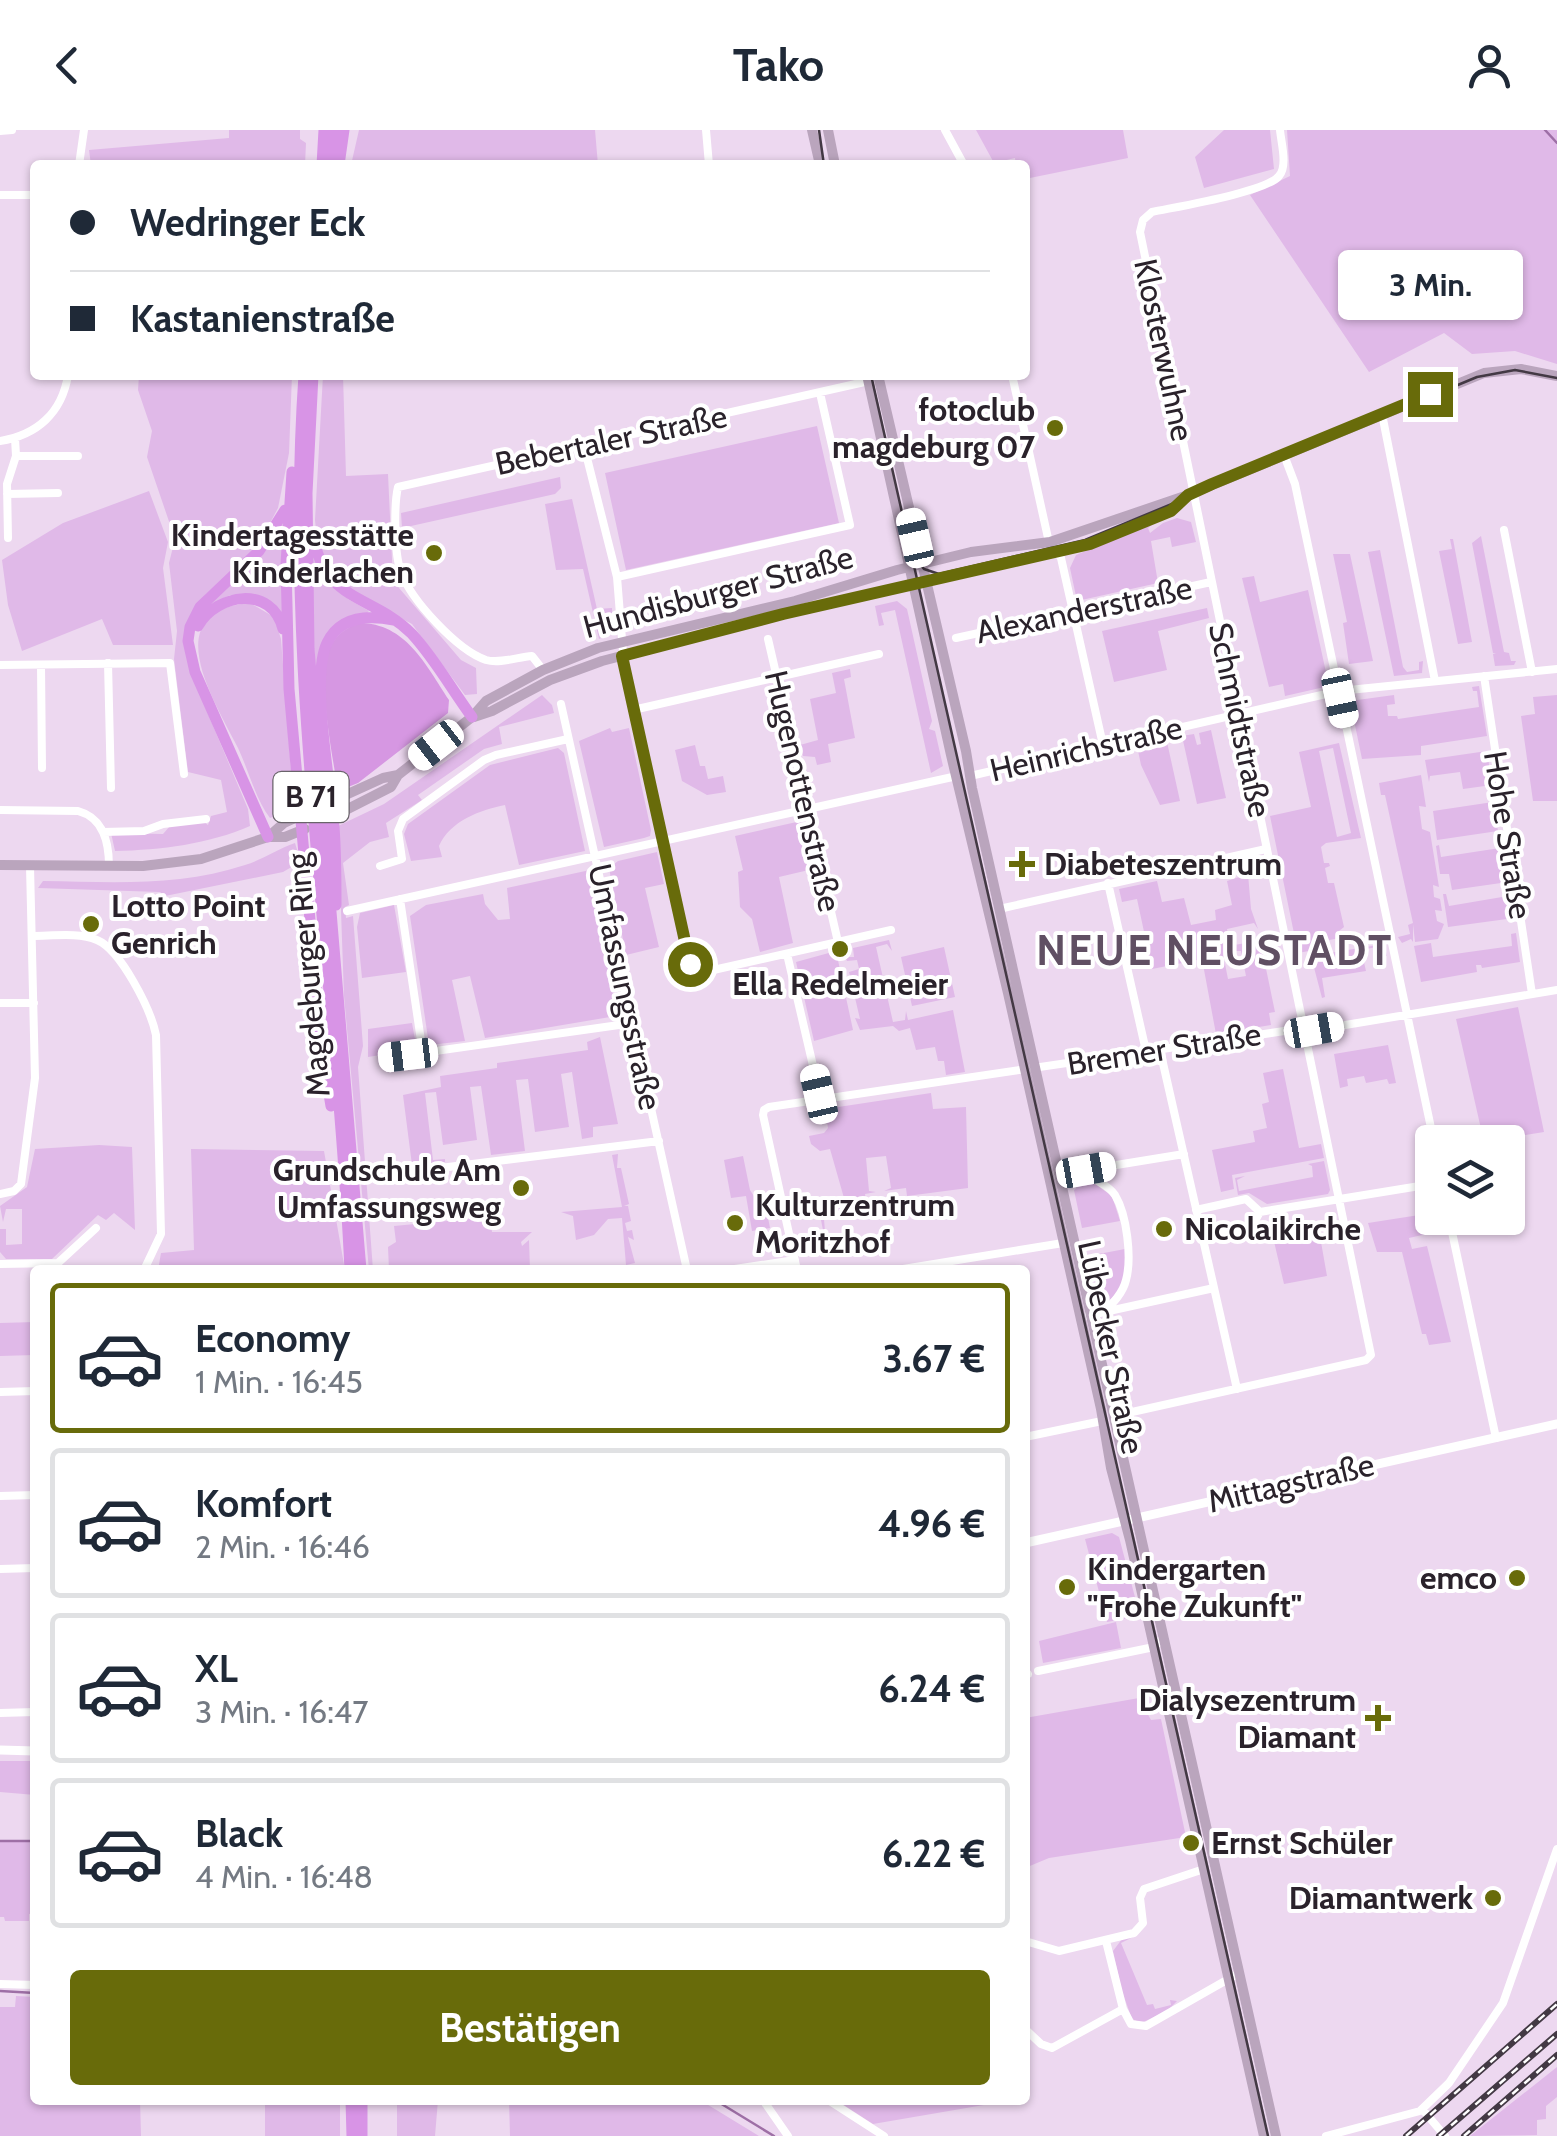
<!DOCTYPE html>
<html lang="de">
<meta charset="utf-8">
<style>
:root{--surface:#fff;--page:#f2f2f3;--text:#1f2937;--muted:#747a83;--line:#e0e1e3;--accent:#686b0a}
body{margin:0;font-family:Cabin,sans-serif;background:var(--page);color:var(--text);height:100vh;display:flex;flex-direction:column;font-size:38px;white-space:nowrap}
*{box-sizing:border-box;margin:0}
p{font-size:32px;color:var(--muted)}
.icon{flex:none;width:55px;height:55px;fill:none;stroke:currentColor;stroke-width:2;stroke-linecap:round;stroke-linejoin:round}
.map{position:relative;flex:1;overflow:hidden}
.side{position:absolute;left:30px;top:1135px;width:1000px;height:840px;display:flex;flex-direction:column;background:var(--surface);border-radius:10px;box-shadow:0 2px 8px #0004}
.side>*{flex:none}
.top-card{position:absolute;left:30px;top:30px;width:1000px;height:220px;border-radius:10px;box-shadow:0 2px 8px #0004;display:grid;align-content:center;height:220px;padding:0 40px;background:var(--surface)}
.buttons{position:absolute;left:1415px;top:995px;display:grid;gap:20px}
.buttons a{display:grid;place-items:center;width:110px;height:110px;border-radius:10px;background:var(--surface);box-shadow:0 2px 8px #0004;font-size:50px}
.end{position:absolute;width:45px;height:45px;margin:-22px;border:12px solid #686b0a;background:#fff;box-shadow:0 0 0 5px #fff}
.from{border-radius:50%}
.bubble{position:absolute;height:70px;border-radius:10px;background:var(--surface);box-shadow:0 2px 8px #0004;font-size:32px;font-weight:800;line-height:70px;text-align:center}
.car{position:absolute;width:30px;height:60px;margin:-30px -15px;border-radius:12px;box-shadow:0 0 8px 2px #0007;background:linear-gradient(#fff 24%,#345 0 40%,#fff 0 76%,#345 0 86%,#fff 0)}
.top-card b{display:flex;align-items:center;gap:35px;height:95px;font-size:38px}
.top-card b+b{border-top:2px solid var(--line)}
.top-card i{width:25px;height:25px;background:var(--text)}
ul{padding:18px 0 0;list-style:none}
li{display:flex;align-items:center;gap:30px;height:150px;margin:0 20px 15px;padding:0 20px;border:5px solid var(--line);border-radius:10px}
li div{flex:1}
li b{display:block;font-size:38px}
li em{font-style:normal;font-weight:800}
li.active{border-color:var(--accent)}
li>.icon{width:90px;height:90px;stroke-width:1.5}
.action{display:flex;gap:20px;margin-top:auto;padding:20px 40px}
.action a{flex:1;height:115px;border-radius:10px;background:var(--accent);color:#fff;font-size:40px;font-weight:800;line-height:115px;text-align:center}
header{display:flex;justify-content:space-between;align-items:center;height:130px;padding:0 40px;background:var(--surface);font-size:45px;font-weight:800}
.map>svg:first-child{display:block}
</style>
<header><svg class="icon" aria-label="back" viewBox="0 0 24 24"><path d="M15 5l-7 7 7 7"/></svg>Tako<svg class="icon" aria-label="person" viewBox="0 0 24 24"><circle cx="12" cy="8" r="4"/><path d="M4 21q1-7 8-7t8 7"/></svg></header>
<div class="map">
<svg width="1557" height="2006" viewBox="0 0 1557 2006">
<rect width="100%" height="100%" fill="#edd8f0"/>
<path fill="#e0b9e8" fill-rule="evenodd" d="M229,0h71v9l6,4 -1,22h-214l-2,-15 140,-12z
M359,0h236l3,35h-247z
M976,0h147l5,28 -103,21v-14h-9l-1,-7 -21,5z
M1224,0h46l4,39 -70,19 -9,-31z
M1287,0h270v234l-42,-13 -43,3 -28,-21 -75,39 -119,-177 40,-19z
M139,245h153l-3,78 -11,55 -22,41 -50,45 -15,20 4,69 53,126 2,17c-41,18 -89,24 -135,25l-4,-18 52,1 7,-8 34,-4 4,3 3,-9 16,-4 -6,-32 -33,-8 -14,-113 3,-28 -8,-68 6,-24 -28,-82 5,-26 -14,-41z
M323,245h20l3,101 42,-2 5,107 68,79 15,8 1,26 -12,1 -53,-71 -58,-30 -24,-24 -13,-31 -2,-19z
M817,296l22,97 -213,47 -21,-97z
M560,347l1,11 -6,6 -153,34 -1,-15z
M149,361l19,51 -5,26 10,77h-60l-11,-26 -80,32 -14,-46 -6,-45 61,-37z
M572,369l25,110 15,-1 1,24 -14,7 -16,-70 -27,1 -11,-66z
M1177,388l14,4 5,20 -24,5 -2,-10 -19,4 7,42 -81,18 -7,-33 6,-13 81,-34 -9,7 2,5 13,-10z
M284,392v94l-54,-21 -22,11 55,-53z
M1481,406l23,116 5,1 2,8h5l-2,4 -19,1 -2,-12 3,-1h-3l-21,-110z
M1450,409h3l19,103 -14,2 -19,-93 13,-2z
M312,420l36,49 21,12 -53,60 -3,-32z
M1380,420l23,117 4,5 12,-2v-8l4,-1 -1,12 -28,3 -26,-124z
M1333,424h17l23,107 -24,3 -6,-41 4,-1z
M1254,446l6,26 48,-12 21,96 -44,10 -2,-12 -14,3 -27,-109z
M897,471l10,8 25,112 -3,8 6,2 8,35 -12,7 -36,-163 -14,3 3,12 -5,1 -4,-20z
M250,473l24,14 7,22 13,170 -24,9c-15,-20 -21,-47 -32,-70 -24,-48 -82,-137 12,-145z
M1207,478l2,10 -51,13 9,39 -53,12 -12,-51z
M850,539l1,8 -7,2 11,59 -27,6 3,18 -14,3 -2,-8 -12,-1 -3,-11 18,-5 -8,-41 26,-6 -4,-20z
M1479,556l8,50 -66,10v9l-59,4 -12,-58 44,-6 1,9 -8,1 1,11h9l1,3 81,-12 -2,-16h-4l-1,-4z
M542,565l10,10 2,8 -55,14 3,17 -18,5 -66,46 4,5 -36,23 3,14 -19,5 -27,21 6,42 -4,2 1,11 7,-2 10,130 -5,21 15,203h-4l-25,-274 -6,-170 46,-22z
M1557,565v106h-24l-12,-85 14,-2 -2,-17z
M610,598l2,4 17,-4 22,102 -1,6 -6,2 -40,9 -25,-106z
M1211,600l15,68 -29,6 -15,-68 12,-2 3,11 4,-1 -2,-11z
M1179,607l-12,5 13,59 -20,4 -19,-40 -4,-19z
M1339,613l22,95 -35,5 -5,4 3,16h5l1,3 -5,2 3,15h6l10,44 -5,4 1,7 -16,3 1,7 -27,5 -28,-137 41,-9 -12,-55zM1333,618l18,85 -14,4 -18,-86z
M695,615l5,21h5l3,13 15,-3 3,16 -19,3 -25,-14 -7,-31z
M558,618l6,5 21,98 -66,14 -14,-60c-25,5 -55,16 -66,41l3,11 -31,4 -7,-27 4,-10 82,-59z
M1487,621l5,34 -29,4 -3,-17 -30,4 -1,6 -4,-22z
M1421,645l5,32 -7,-1 3,23 8,3 9,55 -6,-2 1,12 6,2 2,12 -7,-1 2,11 7,3 -6,15 -23,3 -2,-18v18l-2,-3 -9,4 -4,-6 12,-3 -2,-9 5,-2 -28,-128h-4l-2,-12z
M1493,672l5,29 -61,9 -4,-29z
M801,691l12,48 -34,8 14,66 -33,9 -8,-33 -12,-12 -2,-35 5,-2 -8,-34z
M1499,703l9,49 -56,8 -3,-16h-9l-4,-28 3,-1 2,12 59,-9z
M295,713l4,13 -4,9 -12,7 -118,24 -5,-4 -122,-4 5,-7c68,1 136,6 202,-16 17,-5 32,-16 50,-22z
M657,722l7,32 -19,4 14,59 -33,8 -17,-87 9,-7z
M590,740l30,135 -10,12 -125,21 -15,-62 -18,4 13,61 -36,4 -19,-129 16,-11 57,-11 2,10 13,16 12,-1 -3,-31z
M1248,744l3,35 7,20 -4,-6 -27,6 2,12 -6,13 5,25 18,-3 -5,-25h-6l-1,-6 24,-4 1,-6 16,77 -6,1 2,12 -55,9 -14,-75 -50,10 -15,-70 -15,3 -3,-13 38,-8 5,21 22,-4 7,27 25,-5 -1,-10 17,-5 -5,-24z
M1507,754l6,31 -6,1v3l-59,8 -5,-33h3l3,12 59,-10z
M394,775l12,67 -44,6 -5,-51 3,-14z
M1516,803l4,29 -38,6 -1,-3h-5l1,7 -56,10 -7,-36 17,-3 2,14 79,-11 -1,-12z
M889,810l3,11 -5,-7 -11,3 17,75 12,-2 1,-9 2,9 45,-10 12,62 -19,3 -2,-14h-6l-3,-14 -19,3 -6,-22 -11,3 -6,-5 -33,4 -5,-12 5,1 -8,-34 -5,-4 4,-1 -2,-8 10,-3 -2,-9 -10,1 -5,-11 5,-1 2,8h5l-1,-9z
M1384,814l3,12 -8,1 -2,-10 -11,2 1,7 -4,2 3,13 -44,7 3,19 -3,1 -11,-42z
M944,817l11,50 -43,9 -11,-49z
M836,821l17,79 -39,11 -18,-79z
M1518,877l26,125 -60,10 -28,-123z
M412,893l4,22h-9l-1,6 -38,6v-28z
M600,907l18,87 -25,3v10l-11,2 -10,-67 -11,2 8,53 -34,5 -7,-53 -12,1 9,71 -34,4 -10,-69 -11,1 7,53 -34,5 -7,-53 -11,1 8,67 12,-1v3l-33,3 -9,-70 38,-8 -1,-11 57,-8v-5l91,-13 -1,-8z
M1388,915l8,38 -7,1 -2,-5 -21,4 -2,-7 -17,3 1,7 -8,2 -6,-34z
M1283,939l16,79 22,-4 3,14 -92,17 2,14 -13,3 -9,-42 43,-8 -2,-11 14,-3 -5,-24 7,-2 -6,-29z
M931,963l2,16 33,-2 2,81 -61,8 -1,-8 -22,3 7,-3 -5,-32 -20,2 3,33 7,1 -11,2 2,12 -6,1 1,6 -33,4 -2,-2 -3,4 2,26 -7,-35 20,-4 -1,-6 6,-2 -14,-49 -10,2 -9,-7 -2,-8 15,-3 4,-5 -3,-19z
M99,1015l33,2 3,83 -21,-17 -8,7 -8,-5 -46,44h-46l-6,-7v-23h6v16l16,-1v-35h-16l-3,13 -3,-16 27,-19 8,-38z
M191,1019l133,2 21,119h-187l3,-17 33,-3z
M618,1024l-1,14h4l8,36 -5,2h4l3,15 -6,2 2,8 5,-1 2,10 -6,-3 7,26 -9,2 -4,-47 -14,1 -14,16 -18,5 -3,-24 -12,-4 61,-5 -10,-52z
M743,1026l7,34 7,11 14,-3v-6l1,8 -7,2 5,26 -18,3 -6,-35 -15,2 -7,-38z
M1324,1031l6,29 -2,4 -61,10 -18,-11 -11,2 -3,-17 10,-2 -8,4 2,11 74,-14 -1,-11 -4,-2z
M1088,1049l24,17 8,25 -38,7 -8,-38z
M1432,1083v5h9l3,12 -35,8 3,11 15,-3 24,96 -22,3 -3,-11h-4l-20,-82h-25l-9,-29z
M490,1087l2,15h40l-11,10 1,4 7,-6 1,30h-141l-1,-23 8,-5 -2,-16z
M1318,1095l9,51 -43,8 -12,-51z
M1125,1119c2,24 -1,46 -25,57l-12,-50z
M35,1192v33l-35,1v-33z
M1112,1403l7,4 21,79 -33,6 -22,-83z
M1116,1492l5,26 -78,15 -4,-22z
M1139,1568l12,22 10,-1 25,118 -137,21 -24,10v-150z
M0,1631h35v34l-35,-3z
M0,1711h35v72l-6,1v7h-24l-1,-4h-4z
M1135,1806l-14,7 26,62 6,-1 2,5 16,-4 -1,-5 7,1 -10,10 -26,12 -9,-4 -10,-28 -9,-40 9,-12z
M16,1866l19,1v103h105l1,36h-141v-129h15z
M1557,1937v30l-11,9v13l-9,1v15l-67,1z
M265,1970h75v36h-75z
M397,1970h41l-3,36h-38z
M509,1970h191l59,36h-249z
M836,1970h177l-140,24z"/>
<path fill="#d697e2" d="M359,493c47,0 67,42 90,77l-1,13 -90,70 -20,8c-5,-34 -22,-113 -8,-143 6,-13 16,-20 29,-25z"/>
<g fill="none" stroke-linecap="round" stroke-linejoin="round">
<path stroke="#9e6fa6" stroke-width="2.5" d="M1545,0l12,13
M0,1711h35
M0,1861l35,2
M715,1970l59,36"/>
<path stroke="#fff" stroke-width="8" d="M706,0l3,35
M945,0l19,35
M0,1l12,-1
M79,35l5,-35
M0,65h35
M1012,245l36,163 13,20 42,187
M1382,284l53,267
M0,311c37,-6 62,-28 68,-66
M584,316l33,131 7,87 68,307 8,2 191,-43
M1284,325l11,29 139,658
M16,326h62
M7,364l51,-1
M1504,400l28,142
M8,408l-1,-54 9,-28 -1,-18
M617,447l233,-52 -30,-132
M956,508l255,-56
M768,509l70,303
M108,533l3,125
M0,535l170,-2 14,111
M41,535l1,103
M543,540l-11,-14c-14,1 -32,8 -46,4 -29,-10 -75,-60 -85,-88 -7,-18 -7,-68 -3,-85l471,-106
M1484,546l48,318
M561,574l126,566
M633,580l246,-56
M970,646l369,-85 218,-22
M0,680l78,1c26,7 31,32 31,55
M103,702l41,-1 19,-7 43,-5
M380,736l22,-7 -4,-28 5,-12 81,-59 12,-5 72,-16
M1108,753l38,168
M400,769l23,155
M999,779l267,-60
M347,781l610,-135
M32,806c20,0 47,-4 65,4 24,10 54,70 59,95l5,199 -17,36
M787,824l34,146
M0,873h34
M1160,920l77,339
M386,928l247,-35
M440,1038l219,-27
M1086,1040c7,12 21,13 29,25 12,20 17,63 11,85 -3,13 -13,23 -22,32
M1055,1045l129,-21
M0,1064l14,-3 7,-7 14,-106 -5,-212
M1196,1080l50,-11 14,13
M1260,1082l172,-28
M1449,1088l47,220
M1203,1108l49,-12 8,-14
M0,1134l58,-1 38,-35
M728,1140l67,-10
M797,1140l-34,-155 1,-5 5,-3 529,-78 17,1 242,-40
M897,1140l166,-27
M1086,1186l128,-28
M0,1262l35,-1
M1114,1286l252,-56 5,-5 -231,-1123 3,-12 9,-8c23,-5 115,-20 127,-36 9,-10 2,-34 1,-46
M1025,1307l77,-16
M0,1366l35,-1
M0,1439l35,-1
M1038,1541l116,-24 10,-10
M1025,1545l3,-1
M0,1583l35,-1
M1025,1811l34,10 75,-18 9,-10 -3,-25 4,-9 60,-20
M1106,1811l17,68
M0,1854l35,1
M1025,1899l16,15 11,4 71,-39 8,15 15,2 93,-53
M763,1970l25,36
M828,1970l56,36
M1423,1980l22,26
M1326,2006l94,-25 29,-28 54,-80 54,-154"/>
<path stroke="#fff" stroke-width="9" d="M1025,1413l532,-119
M0,1620l35,1"/>
<path stroke="#baa5bd" stroke-width="10" d="M812,0l8,35
M828,0l7,35
M867,245l84,380 57,238 93,416 10,59 19,72 134,596
M878,245l88,376 6,37 304,1348
M474,587l18,-6 58,-31 52,-19 181,-47 307,-70 81,-33 17,-15
M330,688l61,-31 7,-12 74,-58 14,-16 57,-31 55,-22 197,-47 102,-31 74,-18 79,-10 138,-47 296,-122 37,-4 36,7
M268,707h17l20,-8
M0,735l143,1 58,-7 67,-22 16,-14 99,-45 15,-3"/>
<path stroke="#d894e6" stroke-width="11" d="M322,35l2,-35
M329,35l6,-35
M339,35l5,-35
M304,245c-21,300 32,596 46,895
M313,245l-6,118 2,156 52,621
M292,342l-6,92 3,125 33,363 9,54
M313,402c9,71 60,62 99,102 23,25 40,56 60,83
M198,496c19,-33 74,-41 85,3
M268,707l-73,-165 -7,-31 2,-14 10,-20 59,-56 26,-41
M336,775c0,-26 0,-52 -2,-78 -3,-42 -24,-149 -7,-184 13,-27 42,-28 67,-23
M351,1970l1,36
M362,1970v36"/>
<path stroke="#433944" stroke-width="2.5" d="M819,0l5,35
M871,245l397,1761
M913,425l11,14 15,5 146,-34 392,-163 38,-7 42,8"/>
<g stroke="#433944" stroke-width="6">
<path id="rail" d="M1406,2006l151,-132
M1439,2006l118,-102
M1464,2006l93,-81"/>
</g>
<use href="#rail" stroke="#fff" stroke-width="2.5" stroke-dasharray="8" stroke-linecap="butt"/>
</g>
<g fill="none" stroke-linecap="round" stroke-linejoin="round">
<path stroke="#686b0a" stroke-width="12" d="M690,834l-68,-308 161,-42 307,-70 81,-33 17,-16 24,-11 218,-90"/>
</g>
<g fill="#686b0a" stroke="#fff" stroke-width="4">
<circle cx="1055" cy="298" r="10"/>
<circle cx="434" cy="423" r="10"/>
<path d="M1017 719h10v10h10v10h-10v10h-10v-10h-10v-10h10z"/>
<circle cx="91" cy="794" r="10"/>
<circle cx="840" cy="819" r="10"/>
<circle cx="521" cy="1058" r="10"/>
<circle cx="735" cy="1093" r="10"/>
<circle cx="1164" cy="1099" r="10"/>
<circle cx="1517" cy="1448" r="10"/>
<circle cx="1067" cy="1457" r="10"/>
<path d="M1373 1573h10v10h10v10h-10v10h-10v-10h-10v-10h10z"/>
<circle cx="1191" cy="1713" r="10"/>
<circle cx="1493" cy="1768" r="10"/>
</g>
<g text-anchor="middle" stroke-width="8" stroke-linejoin="round" paint-order="stroke">
<rect fill="#fff" stroke="#6a646b" stroke-width="2.5" x="273.5" y="642" width="75" height="50" rx="8"/>
<g font-size="30" font-weight="bold" fill="#2a222b">
<text x="311" y="677">B 71</text>
</g>
<g font-size="32" fill="#2a222b" stroke="#fff">
<text transform="translate(1164 220) rotate(78)" y="11">Klosterwuhne</text>
<text transform="translate(611 310) rotate(-12)" y="11">Bebertaler Straße</text>
<text transform="translate(718 462) rotate(-15)" y="11">Hundisburger Straße</text>
<text transform="translate(1084 480) rotate(-12)" y="11">Alexanderstraße</text>
<text transform="translate(1240 590) rotate(78)" y="11">Schmidtstraße</text>
<text transform="translate(1086 619) rotate(-13)" y="11">Heinrichstraße</text>
<text transform="translate(803 661) rotate(77)" y="11">Hugenottenstraße</text>
<text transform="translate(1508 705) rotate(81)" y="11">Hohe Straße</text>
<text transform="translate(308 845) rotate(-95)" y="11">Magdeburger Ring</text>
<text transform="translate(625 857) rotate(78)" y="11">Umfassungsstraße</text>
<text transform="translate(1164 919) rotate(-9)" y="11">Bremer Straße</text>
<text transform="translate(1111 1217) rotate(78)" y="11">Lübecker Straße</text>
<text transform="translate(1291 1353) rotate(-13)" y="11">Mittagstraße</text>
</g>
<g font-size="32" font-weight="bold" fill="#2a222b" stroke="#fff" text-anchor="end">
<text x="1035" y="291">fotoclub<tspan x="1035" dy="37">magdeburg 07</tspan></text>
<text x="414" y="416">Kindertagesstätte<tspan x="414" dy="37">Kinderlachen</tspan></text>
<text x="1044" y="745" text-anchor="start">Diabeteszentrum</text>
<text x="111" y="787" text-anchor="start">Lotto Point<tspan x="111" dy="37">Genrich</tspan></text>
<text x="840" y="865" text-anchor="middle">Ella Redelmeier</text>
<text x="501" y="1051">Grundschule Am<tspan x="501" dy="37">Umfassungsweg</tspan></text>
<text x="755" y="1086" text-anchor="start">Kulturzentrum<tspan x="755" dy="37">Moritzhof</tspan></text>
<text x="1184" y="1110" text-anchor="start">Nicolaikirche</text>
<text x="1087" y="1450" text-anchor="start">Kindergarten<tspan x="1087" dy="37">"Frohe Zukunft"</tspan></text>
<text x="1497" y="1459">emco</text>
<text x="1356" y="1581">Dialysezentrum<tspan x="1356" dy="37">Diamant</tspan></text>
<text x="1211" y="1724" text-anchor="start">Ernst Schüler</text>
<text x="1473" y="1779">Diamantwerk</text>
</g>
<g font-size="42" font-weight="bold" letter-spacing="2.5" fill="#604f63" stroke="#fff">
<text x="1215" y="835">NEUE NEUSTADT</text>
</g>
</g>
</svg>
<div class="buttons">
<a><svg class="icon" aria-label="layers" viewBox="0 0 24 24"><path d="M12 4l9 5-9 5-9-5zM3 14l9 5 9-5"/></svg></a>
</div>
<i class="end from" style="left:690px;top:834px"></i>
<i class="end" style="left:1430px;top:264px"></i>
<div class="bubble" style="left:1338px;top:120px;width:185px">3 Min.</div>
<i class="car" style="left:915px;top:408px;rotate:347deg"></i>
<i class="car" style="left:1340px;top:568px;rotate:168deg"></i>
<i class="car" style="left:436px;top:615px;rotate:232deg"></i>
<i class="car" style="left:1314px;top:900px;rotate:80deg"></i>
<i class="car" style="left:408px;top:925px;rotate:263deg"></i>
<i class="car" style="left:819px;top:964px;rotate:347deg"></i>
<i class="car" style="left:1086px;top:1040px;rotate:80deg"></i>
<div class="top-card">
<b><i class="from"></i>Wedringer Eck</b>
<b><i></i>Kastanienstraße</b>
</div>
<section class="side">
<ul>
<li class="active"><svg class="icon" aria-label="car" viewBox="0 0 24 24"><path d="M5 17H2v-5l4-1 3-4h7l3 4 3 1v5h-3M9 17h6M6 11h13"/><circle cx="7" cy="17" r="2"/><circle cx="17" cy="17" r="2"/></svg><div><b>Economy</b><p>1 Min. · 16:45</p></div><em>3.67 €</em></li>
<li><svg class="icon" aria-label="car" viewBox="0 0 24 24"><path d="M5 17H2v-5l4-1 3-4h7l3 4 3 1v5h-3M9 17h6M6 11h13"/><circle cx="7" cy="17" r="2"/><circle cx="17" cy="17" r="2"/></svg><div><b>Komfort</b><p>2 Min. · 16:46</p></div><em>4.96 €</em></li>
<li><svg class="icon" aria-label="car" viewBox="0 0 24 24"><path d="M5 17H2v-5l4-1 3-4h7l3 4 3 1v5h-3M9 17h6M6 11h13"/><circle cx="7" cy="17" r="2"/><circle cx="17" cy="17" r="2"/></svg><div><b>XL</b><p>3 Min. · 16:47</p></div><em>6.24 €</em></li>
<li><svg class="icon" aria-label="car" viewBox="0 0 24 24"><path d="M5 17H2v-5l4-1 3-4h7l3 4 3 1v5h-3M9 17h6M6 11h13"/><circle cx="7" cy="17" r="2"/><circle cx="17" cy="17" r="2"/></svg><div><b>Black</b><p>4 Min. · 16:48</p></div><em>6.22 €</em></li>
</ul>
<div class="action"><a>Bestätigen</a></div>
</section>
</div>
